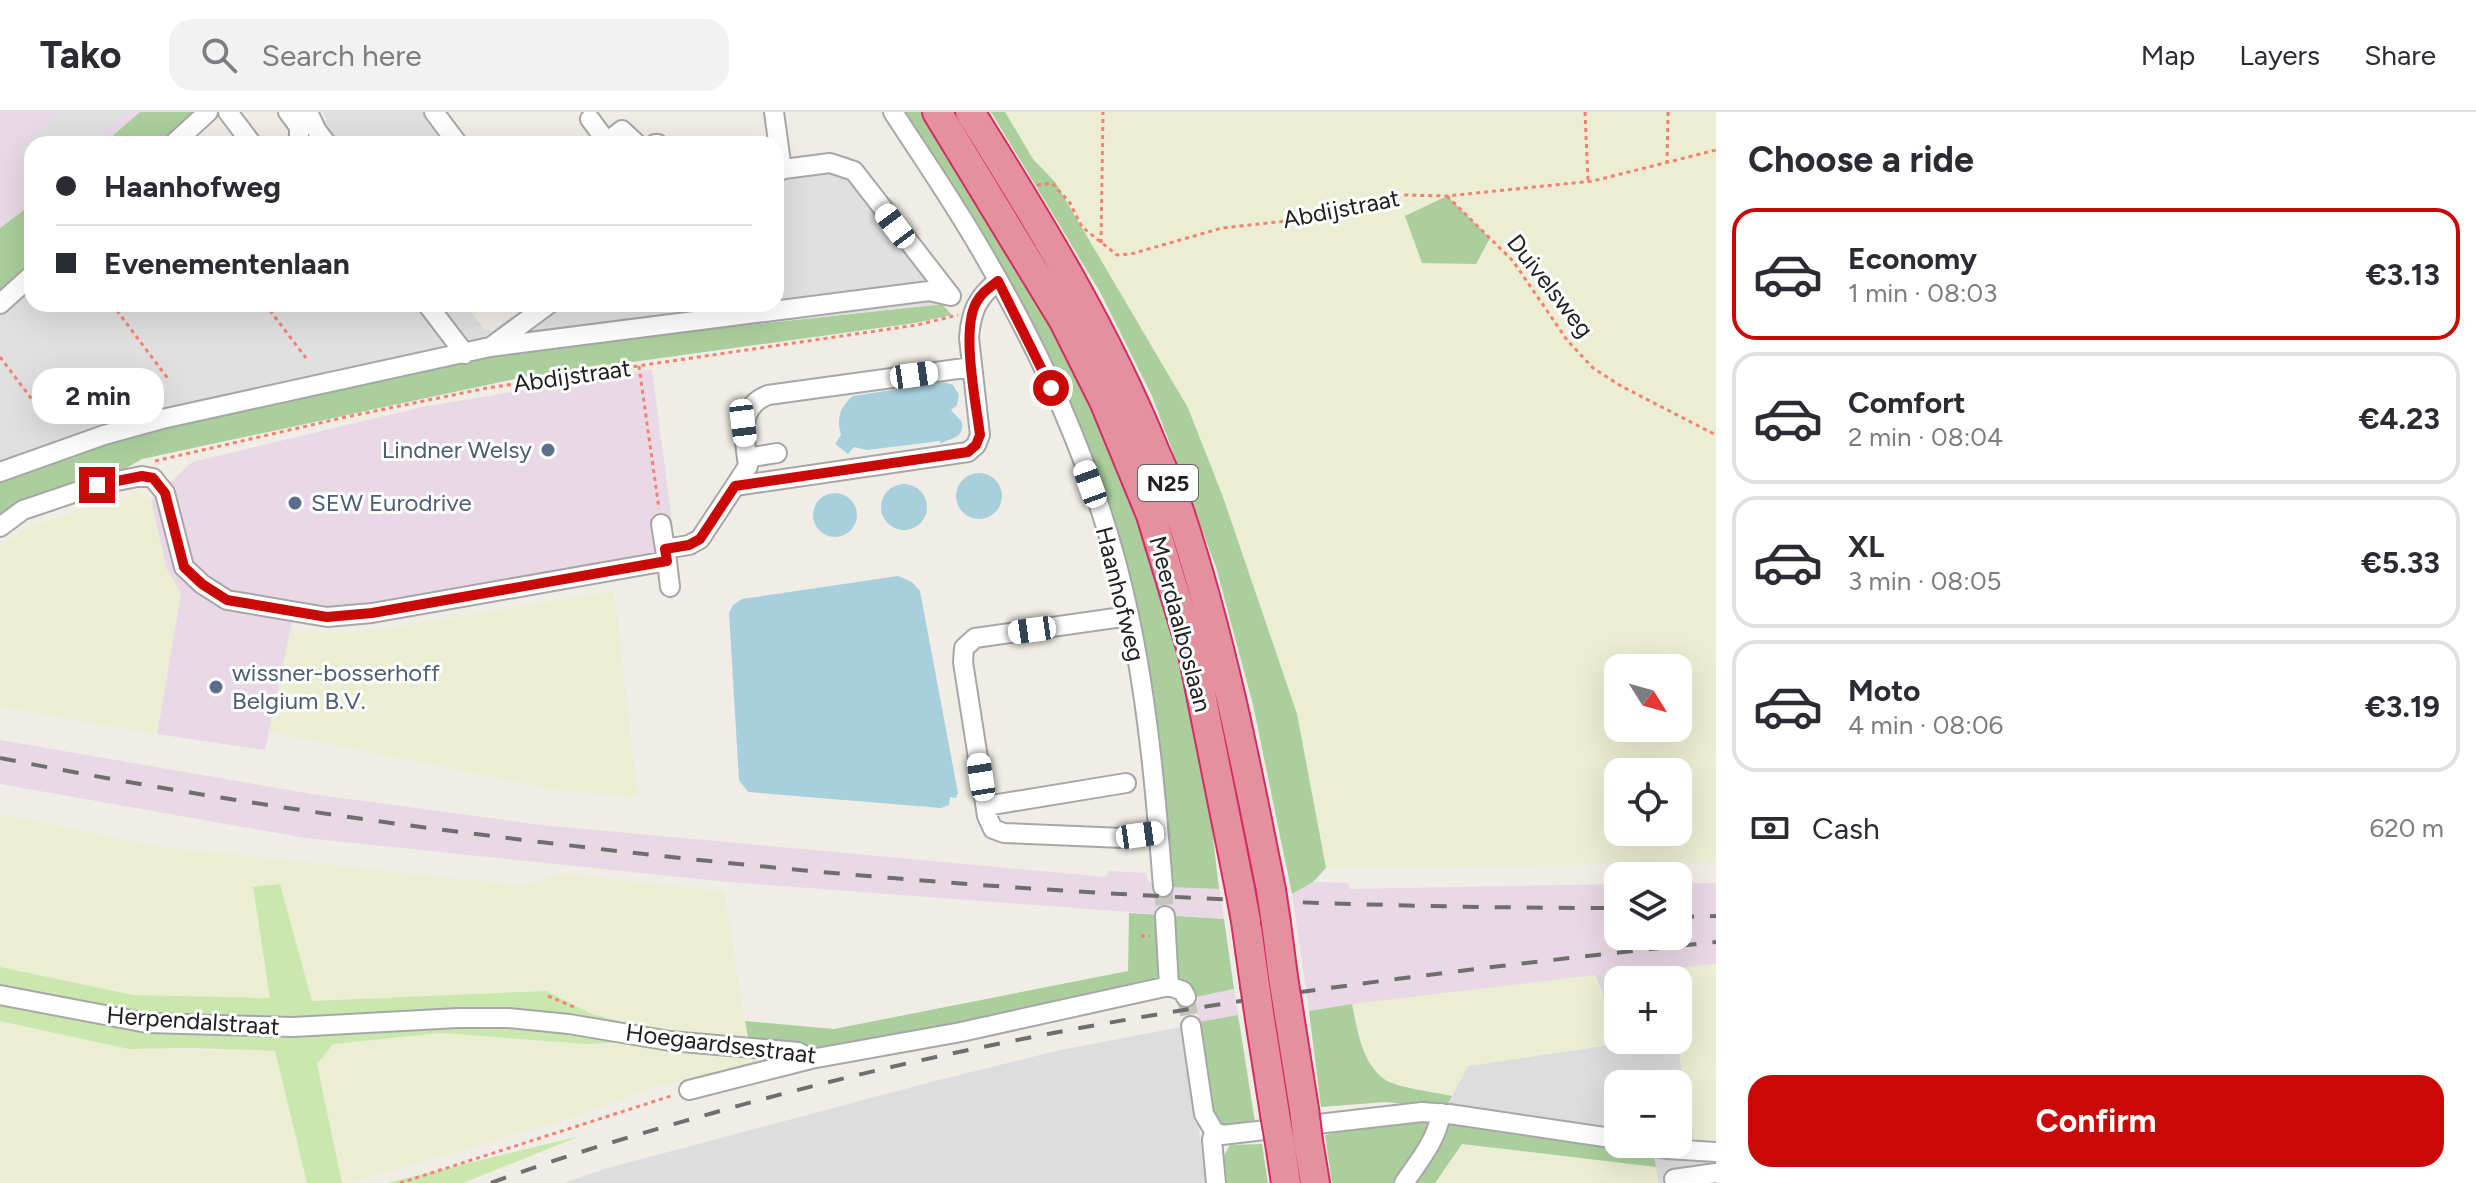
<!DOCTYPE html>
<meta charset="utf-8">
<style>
:root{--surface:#fff;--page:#f2f2f3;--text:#2b2b33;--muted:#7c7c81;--line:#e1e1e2;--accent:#ca0806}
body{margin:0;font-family:Figtree,sans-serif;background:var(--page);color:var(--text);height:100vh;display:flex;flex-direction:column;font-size:30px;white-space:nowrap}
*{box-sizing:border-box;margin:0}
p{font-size:26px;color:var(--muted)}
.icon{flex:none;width:44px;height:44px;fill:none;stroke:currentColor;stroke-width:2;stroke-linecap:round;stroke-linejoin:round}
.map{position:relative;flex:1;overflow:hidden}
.sheet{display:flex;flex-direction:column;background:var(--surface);width:760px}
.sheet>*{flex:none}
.guide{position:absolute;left:24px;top:24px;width:760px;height:176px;border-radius:24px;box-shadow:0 8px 32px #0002;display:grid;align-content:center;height:176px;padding:0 32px;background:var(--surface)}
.needle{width:52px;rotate:127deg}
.buttons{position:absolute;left:1604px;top:542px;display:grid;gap:16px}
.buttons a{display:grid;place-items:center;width:88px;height:88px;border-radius:16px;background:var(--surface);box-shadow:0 8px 32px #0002;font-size:40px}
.end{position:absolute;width:36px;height:36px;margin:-18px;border:10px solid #ca0806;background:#fff;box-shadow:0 0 0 4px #fff}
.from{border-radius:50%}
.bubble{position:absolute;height:56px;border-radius:24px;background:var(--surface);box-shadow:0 8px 32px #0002;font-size:26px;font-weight:700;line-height:56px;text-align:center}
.car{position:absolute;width:24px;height:48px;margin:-24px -12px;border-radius:10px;box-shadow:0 0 6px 2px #0007;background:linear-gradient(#fff 24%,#345 0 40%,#fff 0 76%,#345 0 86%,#fff 0)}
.guide b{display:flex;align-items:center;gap:28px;height:76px;font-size:30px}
.guide b+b{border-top:2px solid var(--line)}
.guide i{width:20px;height:20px;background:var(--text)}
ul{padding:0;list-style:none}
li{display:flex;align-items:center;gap:24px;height:132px;margin:0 16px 12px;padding:0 16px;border:4px solid var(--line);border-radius:24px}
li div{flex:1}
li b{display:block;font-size:30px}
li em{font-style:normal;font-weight:700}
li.on{border-color:var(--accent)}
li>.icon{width:72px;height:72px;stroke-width:1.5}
h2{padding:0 32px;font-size:36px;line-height:96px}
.pay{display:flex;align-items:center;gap:20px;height:88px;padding:0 32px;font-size:30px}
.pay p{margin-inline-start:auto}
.cta{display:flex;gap:16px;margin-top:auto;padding:16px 32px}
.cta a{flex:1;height:92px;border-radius:24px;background:var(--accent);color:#fff;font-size:32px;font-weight:700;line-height:92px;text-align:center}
header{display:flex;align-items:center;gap:48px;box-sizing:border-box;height:112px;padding:0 40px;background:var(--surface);border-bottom:2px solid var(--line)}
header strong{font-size:38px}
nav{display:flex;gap:44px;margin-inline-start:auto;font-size:28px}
.search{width:560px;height:72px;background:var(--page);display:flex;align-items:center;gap:20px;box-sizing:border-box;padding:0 28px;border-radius:24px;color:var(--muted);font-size:30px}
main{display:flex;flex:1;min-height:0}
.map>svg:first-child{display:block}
</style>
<header>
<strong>Tako</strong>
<div class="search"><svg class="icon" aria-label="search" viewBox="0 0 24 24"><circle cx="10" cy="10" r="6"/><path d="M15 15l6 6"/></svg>Search here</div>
<nav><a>Map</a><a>Layers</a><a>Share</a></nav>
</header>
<main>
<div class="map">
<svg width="1716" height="1071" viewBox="0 0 1716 1071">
<rect width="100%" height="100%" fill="#f0ede6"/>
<path fill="#dedddd" d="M1665,857l2,11h-49v50l-23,-55z
M1186,914l20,157h-642l40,-14 327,-87 125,-31z
M1622,928h55l20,117 19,-2v28h-58l-6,-39h26v-60h-60v48l-173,-23 22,-43 156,-23z"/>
<path fill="#e9d8e5" d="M0,0h140l-37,32h-71v60l-30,25 -2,-1z
M652,257l26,200 -326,54h-60l-27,127 -108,-16 24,-141 -15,-25 -15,-68 41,-38 230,-55z
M0,628l312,54 229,31 565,52 2,-6 38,2 1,7 11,6 61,3 5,30 -496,-37 -422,-44 -306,-54z
M1313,770l35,1 2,6 268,-5v52h60v-53h38v81l-364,40 -43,7 -17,-117z
M1234,877l4,26 -39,7 -3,-25z"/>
<path fill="#ebeed2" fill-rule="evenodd" d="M1005,0h711v751l-390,5 -29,-154 -74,-217 -35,-89 -133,-226 -22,-23zM1618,556h60v60h-60zM1618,660h60v60h-60z
M140,380l11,8 15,68 15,25 -24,141 -157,-27v-161l27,-19z
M614,479l24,206 -81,-7 -288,-58 21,-101 43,2 50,-4z
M0,702l156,32 369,40 38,-13 161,19 24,145 31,20 -126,31 -82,30 -220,65h-9l-25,-120 16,-19 109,-11 142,11h121l-113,-30 -46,-23 -234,10 -59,-113 17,110 -137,-3 -133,-28z
M1716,852v174l-22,3 -17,-101 1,-60h-11l-2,-11z
M1595,863l23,55v10h4l2,3 -156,23 -16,30 -66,-15 -15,-14 -13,-34 -6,-29z
M0,909l131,28 144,2 32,132h-307z
M1461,1032l195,23 2,16h-223z"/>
<path fill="#cae8ae" d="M280,772l32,117 234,-10 46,23 118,31 -40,-4 -86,3 -142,-11 -109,11 -16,20 25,119h-35l-32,-132 -84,-3 -62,1 -129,-28v-54l133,28 137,3 -17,-111z
M580,1024l-117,47h-76z"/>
<path fill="#aace9c" d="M140,0h54l-35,32h-56z
M899,0h22l88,142 42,73 40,80 44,107 47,147 23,107 14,121 -48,-2 -20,-181 -82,-288z
M991,0h14l28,47 22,23 133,226 35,89 74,217 29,154 -13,14 -21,12 -39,-189 -37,-138 -64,-171 -52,-104z
M1447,84l43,42 -14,26 -54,-1 -17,-47z
M32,92v59l-32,30v-65z
M942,192l10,11 -37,8 -391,54 -382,82 -45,26 -97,42v-47l104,-38 412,-92z
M1129,801l95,6 10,70 -38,8 -22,-18 -88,21 -257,49 -49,-1 -32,-11 -3,-16 89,8 294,-58z
M1352,892c5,25 10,59 32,75 13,9 51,13 68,17l-7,13 -59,-7 -65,5 -12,-96z
M1238,903l17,107 -30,5 -11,-9 -15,-96z
M1447,1007l206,30 3,18 -194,-23 -27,39h-103l-7,-48 48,-11z
M1262,1032l6,39h-45l-2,-22 9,-16z"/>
<path fill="#e0e0e0" d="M59,0h66l-34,32h-59v22l-14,-15z
M322,0h112l24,32h-139l7,-26z
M849,44l108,136 -3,11 -438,47 -412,92 -104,38v-168l32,-28v20h433l19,25 8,2 37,-27h247v-143z"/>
<path fill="#a8d0dc" d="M944,270l9,3 6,10 -2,10 -6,5 11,12c2,18 -12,15 -21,22l-1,-3 -73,9 -13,-3 -6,7 -13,-10 6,-9c-5,-16 -1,-29 12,-39z
M956 384a23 23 0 1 1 46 0a23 23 0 1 1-46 0Z
M881 395a23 23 0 1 1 46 0a23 23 0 1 1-46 0Z
M813 403a22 22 0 1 1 44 0a22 22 0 1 1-44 0Z
M898,464l14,6 8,9 38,202 -2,5 -6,-1 -1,8 -8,3 -193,-16 -9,-12 -10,-167 4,-8 9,-6z"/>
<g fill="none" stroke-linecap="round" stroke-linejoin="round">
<path stroke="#c6c4be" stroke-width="18" stroke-dasharray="18 9" stroke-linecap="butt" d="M1163,775l2,29
M1186,885l5,29"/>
<g stroke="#a7a7a7" stroke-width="22">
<path id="minor" d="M228,0l24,32
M288,0l11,15v17
M308,0l9,19 10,13
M434,0l24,32
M774,0l8,58
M893,0c30,46 61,91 88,138 66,112 121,238 148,365 19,89 27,181 34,272
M590,7l17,23
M173,32l35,-32
M604,32l18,-14 15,14
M655,32h3
M0,192l32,-29
M427,192l38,50
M492,234l57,-42
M747,346l30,-5
M0,360l104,-37 58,-16 328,-72 439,-56 22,5 -97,-125 -24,-8 -54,7
M735,374l13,-20c-3,-27 -12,-59 20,-71l204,-28
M661,412l6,37
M0,415l23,-17 74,-25 45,-9 11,2 12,15 19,74 18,17 25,16 100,17 45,-4 295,-52 3,26
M665,437l24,-4 11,-6 35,-53 233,-34 8,-7 4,-10 -11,-97c2,-26 8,-41 29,-57
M1129,504l-154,22 -11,10 -1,14 24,154 6,13 11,4 119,5 35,-5
M986,694l140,-23
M1165,804l4,70
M0,883l147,28 146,4 165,-9h50l61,6 101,17 128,11 13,7
M1191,914l13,88 10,17 8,4 200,-23 27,2 169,25
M689,978l122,-31 150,-27 208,-46 14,5 3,6
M1214,1019l-2,9 4,43
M1641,1032l26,5 49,3
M1674,1067l42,-6
M1404,1071c15,-22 33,-43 37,-70"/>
</g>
<g stroke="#d62b63" stroke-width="32">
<path id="highway" d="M937,0l127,209 40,80 47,114 42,139 47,235
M970,0c69,110 136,219 185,340 9,20 18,41 25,62 41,123 66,250 91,376
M1246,809l9,64
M1276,811l7,54
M1289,903l15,94
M1260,907l15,95
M1308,1029l7,42
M1280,1031l6,40"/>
</g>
<path stroke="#f68171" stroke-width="3" stroke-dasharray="4 4" stroke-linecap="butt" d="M1585,0l3,68
M1667,52l1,-52
M1037,73l15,-2 18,20 12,24 35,28 14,-1 91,-26 82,-9 100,-24 43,1 146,-15 123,-31
M1447,84l66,65 54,79 26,28 28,18 95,49
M1101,131l2,-131
M112,192l57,76
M265,192l41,54
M0,245l49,65
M639,254l20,143
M155,349l191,-44 141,-29 430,-63 41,-10
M1141,824h9
M548,884l26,11
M400,1071l274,-88"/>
<use href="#minor" stroke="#fff" stroke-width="18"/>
<use href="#highway" stroke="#e5909f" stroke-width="28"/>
<path stroke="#6e6e6e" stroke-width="4" stroke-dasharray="16 16" stroke-linecap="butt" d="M0,646c187,37 376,65 566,87 349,42 700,63 1052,63
M1678,805l38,-1
M491,1071c72,-27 147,-49 222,-70 328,-94 664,-135 1003,-171"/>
<g stroke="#d62b63" stroke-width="32" stroke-linecap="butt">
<path id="highway-bridge" d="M1240,777l6,32
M1271,778l5,33
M1283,865l6,38
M1255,873l5,34
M1304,997l4,32
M1275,1002l5,29"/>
</g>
<use href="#highway-bridge" stroke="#e5909f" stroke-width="28"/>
</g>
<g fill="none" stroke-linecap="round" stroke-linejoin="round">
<path stroke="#ca0806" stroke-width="10" d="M97,373l45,-9 11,2 12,15 19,74 18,17 25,16 100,17 45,-4 295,-52 -2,-12 24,-4 11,-6 35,-53 233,-34 8,-7 4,-10c-4,-32 -19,-104 -4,-132 5,-10 13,-15 22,-22l53,107"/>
</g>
<g fill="#5c6f8a" stroke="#fff" stroke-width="3">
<circle cx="548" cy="338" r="8"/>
<circle cx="295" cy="391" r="8"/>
<circle cx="216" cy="575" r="8"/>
</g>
<g text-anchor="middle" stroke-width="6" stroke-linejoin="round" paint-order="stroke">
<rect fill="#fff" stroke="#636363" stroke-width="2" x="1138" y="353" width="60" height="36" rx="6"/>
<g font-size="22" font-weight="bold" fill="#202020">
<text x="1168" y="379">N25</text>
</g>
<g font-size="24" fill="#202020" stroke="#fff">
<text transform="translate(1341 97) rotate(-11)" y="8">Abdijstraat</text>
<text transform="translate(1550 174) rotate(52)" y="8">Duivelsweg</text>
<text transform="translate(572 264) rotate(-8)" y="8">Abdijstraat</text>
<text transform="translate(1120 482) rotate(76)" y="8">Haanhofweg</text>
<text transform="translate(1180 512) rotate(75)" y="8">Meerdaalboslaan</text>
<text transform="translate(193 909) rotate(4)" y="8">Herpendalstraat</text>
<text transform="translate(721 932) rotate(7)" y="8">Hoegaardsestraat</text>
</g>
<g font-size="24" fill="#4e5e75" stroke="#fff" text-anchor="start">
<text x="532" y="346" text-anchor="end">Lindner Welsy</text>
<text x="311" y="399">SEW Eurodrive</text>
<text x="232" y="569">wissner-bosserhoff<tspan x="232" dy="28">Belgium B.V.</tspan></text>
</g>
</g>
</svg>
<div class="buttons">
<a><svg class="needle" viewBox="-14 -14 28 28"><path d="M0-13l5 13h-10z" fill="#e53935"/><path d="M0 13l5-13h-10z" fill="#7c7c81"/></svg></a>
<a><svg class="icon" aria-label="locate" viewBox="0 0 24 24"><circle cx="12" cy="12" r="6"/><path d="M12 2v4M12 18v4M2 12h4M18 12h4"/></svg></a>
<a><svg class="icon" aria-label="layers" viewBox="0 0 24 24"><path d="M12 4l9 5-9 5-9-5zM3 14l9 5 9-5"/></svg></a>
<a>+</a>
<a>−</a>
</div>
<i class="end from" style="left:1051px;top:276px"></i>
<i class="end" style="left:97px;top:373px"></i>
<div class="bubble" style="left:32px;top:256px;width:132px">2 min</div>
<i class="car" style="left:895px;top:114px;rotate:323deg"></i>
<i class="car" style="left:914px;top:263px;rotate:82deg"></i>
<i class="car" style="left:743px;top:311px;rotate:173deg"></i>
<i class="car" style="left:1090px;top:372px;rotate:340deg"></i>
<i class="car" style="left:1032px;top:518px;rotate:262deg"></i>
<i class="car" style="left:981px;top:665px;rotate:351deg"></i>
<i class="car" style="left:1140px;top:723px;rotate:82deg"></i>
<div class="guide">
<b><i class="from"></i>Haanhofweg</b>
<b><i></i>Evenementenlaan</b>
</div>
</div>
<section class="sheet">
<h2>Choose a ride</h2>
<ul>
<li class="on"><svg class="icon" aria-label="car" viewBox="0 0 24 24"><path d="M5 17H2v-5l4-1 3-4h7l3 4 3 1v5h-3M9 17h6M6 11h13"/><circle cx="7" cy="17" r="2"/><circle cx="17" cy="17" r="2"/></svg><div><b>Economy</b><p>1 min · 08:03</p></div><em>€3.13</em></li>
<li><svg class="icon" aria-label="car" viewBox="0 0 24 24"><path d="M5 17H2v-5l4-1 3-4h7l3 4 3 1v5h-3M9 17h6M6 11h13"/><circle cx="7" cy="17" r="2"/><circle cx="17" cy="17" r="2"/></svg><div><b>Comfort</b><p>2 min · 08:04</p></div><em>€4.23</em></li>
<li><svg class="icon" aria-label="car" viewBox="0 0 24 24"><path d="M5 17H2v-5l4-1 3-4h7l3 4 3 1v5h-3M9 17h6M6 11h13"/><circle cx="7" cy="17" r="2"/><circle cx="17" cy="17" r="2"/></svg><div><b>XL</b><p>3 min · 08:05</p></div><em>€5.33</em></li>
<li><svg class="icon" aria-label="car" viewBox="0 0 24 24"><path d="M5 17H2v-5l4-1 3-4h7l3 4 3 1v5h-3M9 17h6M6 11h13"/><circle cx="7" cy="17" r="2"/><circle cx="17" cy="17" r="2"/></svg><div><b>Moto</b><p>4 min · 08:06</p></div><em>€3.19</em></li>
</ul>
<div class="pay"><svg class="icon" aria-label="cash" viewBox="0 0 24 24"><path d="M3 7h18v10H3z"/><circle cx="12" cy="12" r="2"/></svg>Cash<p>620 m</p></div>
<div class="cta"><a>Confirm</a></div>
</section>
</main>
